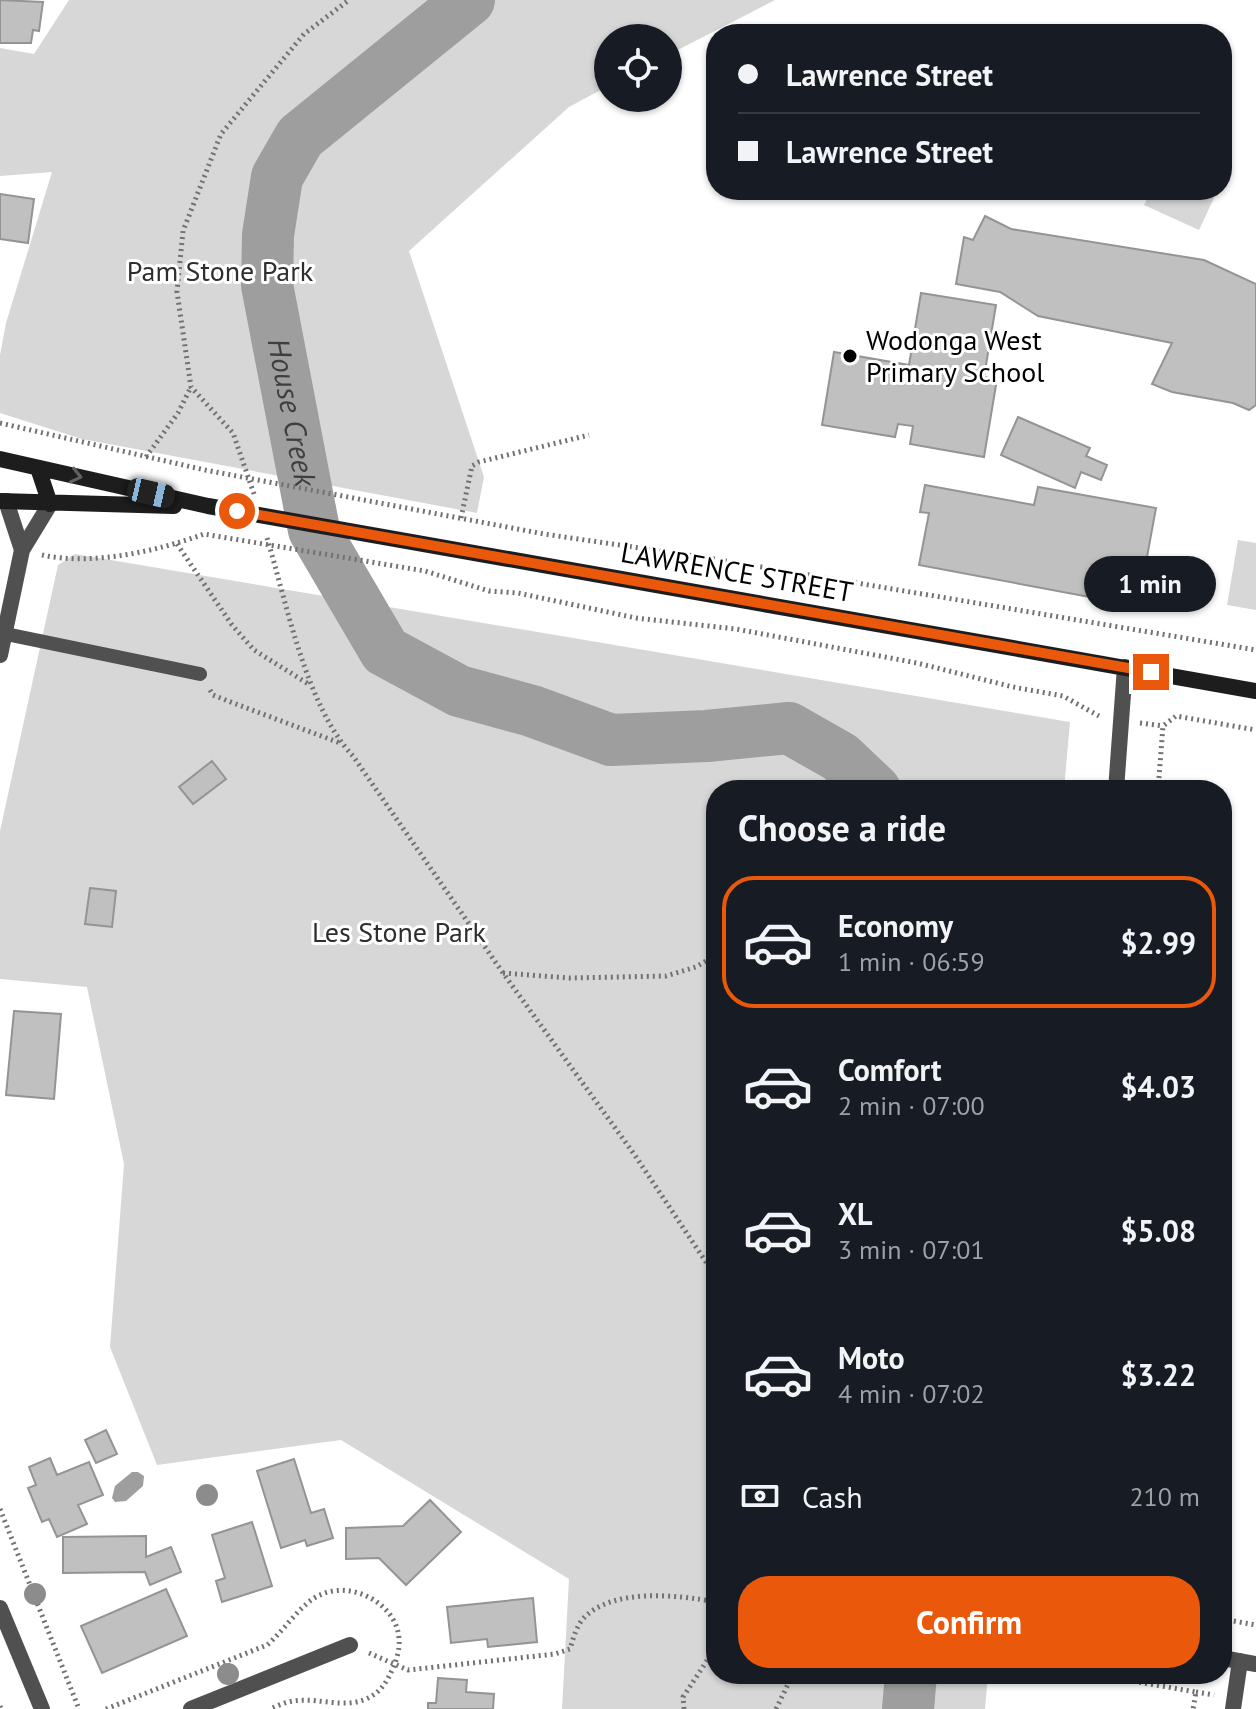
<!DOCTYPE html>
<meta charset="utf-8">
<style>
:root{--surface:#171b24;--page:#242831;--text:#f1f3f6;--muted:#9ea1a6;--line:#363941;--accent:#ea580c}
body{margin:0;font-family:"PT Sans",sans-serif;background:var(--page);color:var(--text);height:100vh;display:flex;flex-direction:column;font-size:30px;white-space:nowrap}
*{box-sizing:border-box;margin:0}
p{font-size:26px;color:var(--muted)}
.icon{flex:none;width:44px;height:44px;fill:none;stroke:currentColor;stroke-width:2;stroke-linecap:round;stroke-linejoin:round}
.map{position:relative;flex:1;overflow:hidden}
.sheet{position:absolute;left:706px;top:780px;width:526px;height:904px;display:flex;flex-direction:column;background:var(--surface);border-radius:32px;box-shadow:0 2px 6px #0004}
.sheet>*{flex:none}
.guide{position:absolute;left:706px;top:24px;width:526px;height:176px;border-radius:32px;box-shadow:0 2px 6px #0004;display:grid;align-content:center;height:176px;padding:0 32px;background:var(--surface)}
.controls{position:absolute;left:594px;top:24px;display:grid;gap:16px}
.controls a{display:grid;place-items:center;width:88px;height:88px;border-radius:50%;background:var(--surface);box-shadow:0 2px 6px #0004;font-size:40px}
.end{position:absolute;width:36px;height:36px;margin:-18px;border:10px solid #ea580c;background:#fff;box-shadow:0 0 0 4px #fff}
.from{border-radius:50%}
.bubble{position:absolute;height:56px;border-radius:28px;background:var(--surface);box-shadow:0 2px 6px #0004;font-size:26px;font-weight:600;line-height:56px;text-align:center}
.car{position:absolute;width:24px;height:48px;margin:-24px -12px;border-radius:10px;box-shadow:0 0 6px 2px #0007;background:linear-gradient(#222 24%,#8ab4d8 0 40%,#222 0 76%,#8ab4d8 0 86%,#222 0)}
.guide b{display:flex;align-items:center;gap:28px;height:76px;font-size:30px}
.guide b+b{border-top:2px solid var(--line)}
.guide i{width:20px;height:20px;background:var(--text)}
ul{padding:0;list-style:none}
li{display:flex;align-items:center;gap:24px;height:132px;margin:0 16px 12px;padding:0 16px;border:4px solid transparent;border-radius:32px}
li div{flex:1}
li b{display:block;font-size:30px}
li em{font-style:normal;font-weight:600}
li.current{border-color:var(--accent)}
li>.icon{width:72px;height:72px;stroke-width:1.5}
h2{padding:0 32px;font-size:36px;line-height:96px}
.pay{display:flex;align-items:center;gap:20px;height:88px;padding:0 32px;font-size:30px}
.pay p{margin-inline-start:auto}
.button{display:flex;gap:16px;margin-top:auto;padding:16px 32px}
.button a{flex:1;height:92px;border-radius:32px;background:var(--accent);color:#fff;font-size:32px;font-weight:600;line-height:92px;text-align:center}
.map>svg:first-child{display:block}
</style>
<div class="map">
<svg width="1256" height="1709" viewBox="0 0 1256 1709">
<rect width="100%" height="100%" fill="#fff"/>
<path fill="#d7d7d7" d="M69,0h706l-107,55v-17h-60v48l-39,21 -160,144 75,226 -7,36 -395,-74 -82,-26v-58l6,-32 46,-151 -52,4v-128l34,6z
M1151,190h46l17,8 -15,32 -55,-25z
M1238,540l18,3v67l-29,-5z
M75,554l995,168 -6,68h-348v884h272l-3,35h-423l7,-130 -228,-139 -184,25 -47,-118 14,-183 -37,-177 -87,-8v-148l58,-266z"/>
<path fill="#9e9e9e" d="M132,1472h6l6,4 -1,10 -17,15 -11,1 -3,-4 3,-12z"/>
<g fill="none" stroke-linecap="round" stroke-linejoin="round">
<g stroke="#9e9e9e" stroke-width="52">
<path id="s1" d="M469,0l-169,137 -23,40 -9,58 -1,50 47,245 71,121 74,40 73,20 79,29 96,-4 82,-8 51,29 35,33"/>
<path d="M908,1709l3,-35"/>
</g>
</g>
<path fill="#c0c0c0" stroke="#949494" stroke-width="2" d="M0,0l43,2 -4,29 -6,-1 -2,13h-31z
M0,194l34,5 -6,44 -28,-4z
M985,216l26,13 193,31 52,24v121l-7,5 -16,-7 -61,-11 -20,-8 20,-41 -134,-27 -38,-24 -44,-8 8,-47 9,3z
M921,293l75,12 -12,72 13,2 -13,78 -74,-13 3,-18 -15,-2 -3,13 -73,-12 12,-73 75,13z
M1018,417l72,31 -4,8 21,9 -6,15 -20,-8 -6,16 -74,-33z
M925,485l109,20 4,-18 118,21 -18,98 -219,-41 10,-52 -9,-1z
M212,761l14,18 -33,25 -14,-17z
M90,888l26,3 -4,36 -27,-3z
M14,1011l47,3 -7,85 -48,-4z
M106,1430l11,24 -21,9 -11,-23z
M50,1458l7,17 32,-13 14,33 -25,10 9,19 -30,13 -8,-18 -7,3 -14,-34 8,-3 -7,-18z
M294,1459l17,54 13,-4 9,29 -26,8 -2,-6 -24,8 -24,-77z
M430,1500l31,32 -55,53 -27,-27 -33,1v-31l57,-2z
M252,1522l20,64 -50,16 -6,-21 9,-3 -13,-43z
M146,1536v21l25,-10 10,25 -31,13 -5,-13 -82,1v-36z
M166,1589l21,47 -85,37 -21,-47z
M533,1598l4,44 -49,5 -1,-8 -36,4 -4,-36z
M438,1678l29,2 -1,12 28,2 -1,15h-65v-6h8z"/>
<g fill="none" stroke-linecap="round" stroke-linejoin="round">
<path stroke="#727272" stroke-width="5" stroke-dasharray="2 4" stroke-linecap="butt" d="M0,423l205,47 339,64 164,24 548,92
M146,457l32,-44 13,-26
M254,494l-21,-61 -42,-46 -14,-95 6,-61 38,-97 83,-100 45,-34
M461,518l11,-52 7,-4 110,-27
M267,538c20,66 39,168 86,218l150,217 131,181 82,123
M177,544l55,81 22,25 56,35
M42,555c49,11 116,-4 162,-21l221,37 64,20 29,2 118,25 100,11 181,34 96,24 50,9 36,20
M210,690l3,5 15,6 112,42
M1140,723l23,3
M1158,790l5,-64 13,-10 80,14
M503,973l66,5 97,-2 30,-9 20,-12
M0,1509l79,200
M1222,1619l34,6
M369,1653l39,17 147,-16 15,-5c3,-10 6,-21 12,-29 28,-33 97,-25 134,-18
M1092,1674l104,18 -3,17
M1196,1692l18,3
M0,1706l1,3
M106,1709l161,-64c17,-14 34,-42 53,-50 31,-15 76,8 79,43 1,10 -2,21 -6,30 -6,14 -13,25 -27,31 -23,10 -49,-2 -73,2 -8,1 -16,5 -23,8
M684,1709l-1,-12 33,-50
M776,1709l17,-35"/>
<path stroke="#505050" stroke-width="14" d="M6,634l194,40"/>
<path stroke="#505050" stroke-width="16" d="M1116,790l9,-123
M1222,1658l34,6
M191,1709l159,-64
M1233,1709l7,-48"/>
<path stroke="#505050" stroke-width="16" d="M6,501l16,49
M0,655l22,-105 28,-46
M0,1608l42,101"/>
<path stroke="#1d1d1d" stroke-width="16" d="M0,459l208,47 1048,185
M38,468l12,36
M0,501l174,5"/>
</g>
<g fill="#8c8c8c">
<circle cx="207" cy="1495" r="11"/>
<circle cx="35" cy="1594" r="11"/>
<circle cx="228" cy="1674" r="11"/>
</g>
<defs><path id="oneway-chevron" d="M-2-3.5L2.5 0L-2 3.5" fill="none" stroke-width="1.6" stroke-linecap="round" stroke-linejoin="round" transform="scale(2)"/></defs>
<use stroke="#616161" href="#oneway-chevron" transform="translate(76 476) rotate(13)"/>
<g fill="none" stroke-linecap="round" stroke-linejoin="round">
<path stroke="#ea580c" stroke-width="10" d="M237,511l914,161"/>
</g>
<circle fill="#000" stroke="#fff" stroke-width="3" cx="850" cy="356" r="8"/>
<g text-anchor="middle" stroke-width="6" stroke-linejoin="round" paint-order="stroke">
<g font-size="28" fill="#2e2e2e" stroke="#fff">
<text x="220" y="281">Pam Stone Park</text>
<text x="399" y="942">Les Stone Park</text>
</g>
<g font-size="28" fill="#000" stroke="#fff" text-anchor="start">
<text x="866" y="350">Wodonga West<tspan x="866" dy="32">Primary School</tspan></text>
</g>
<g font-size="28" fill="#000" stroke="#fff">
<text transform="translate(737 572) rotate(10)" y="10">LAWRENCE STREET</text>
</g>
<g font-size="30" font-style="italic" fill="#3f3f3f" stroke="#fff">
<text dy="10" stroke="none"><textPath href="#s1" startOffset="502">House Creek</textPath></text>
</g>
</g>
</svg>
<div class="controls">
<a><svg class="icon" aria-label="locate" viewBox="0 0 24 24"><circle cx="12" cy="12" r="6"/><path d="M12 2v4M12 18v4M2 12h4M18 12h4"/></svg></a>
</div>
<i class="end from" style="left:237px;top:511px"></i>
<i class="end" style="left:1151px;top:672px"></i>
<div class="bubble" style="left:1084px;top:556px;width:132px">1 min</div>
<i class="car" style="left:151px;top:493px;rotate:103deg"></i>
<div class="guide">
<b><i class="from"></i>Lawrence Street</b>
<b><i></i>Lawrence Street</b>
</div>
<section class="sheet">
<h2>Choose a ride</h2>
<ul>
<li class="current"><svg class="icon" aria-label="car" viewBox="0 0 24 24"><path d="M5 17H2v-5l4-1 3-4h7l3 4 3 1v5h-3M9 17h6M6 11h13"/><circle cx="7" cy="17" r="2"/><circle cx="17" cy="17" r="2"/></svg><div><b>Economy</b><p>1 min · 06:59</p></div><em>$2.99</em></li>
<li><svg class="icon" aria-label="car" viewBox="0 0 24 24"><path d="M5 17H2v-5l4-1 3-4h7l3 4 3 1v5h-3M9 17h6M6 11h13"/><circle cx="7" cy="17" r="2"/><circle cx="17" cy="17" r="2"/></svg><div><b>Comfort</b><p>2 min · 07:00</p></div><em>$4.03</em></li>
<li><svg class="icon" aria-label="car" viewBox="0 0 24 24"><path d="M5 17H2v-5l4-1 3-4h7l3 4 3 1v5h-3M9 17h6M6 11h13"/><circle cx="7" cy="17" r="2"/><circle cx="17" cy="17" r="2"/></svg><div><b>XL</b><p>3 min · 07:01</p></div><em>$5.08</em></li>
<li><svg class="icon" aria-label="car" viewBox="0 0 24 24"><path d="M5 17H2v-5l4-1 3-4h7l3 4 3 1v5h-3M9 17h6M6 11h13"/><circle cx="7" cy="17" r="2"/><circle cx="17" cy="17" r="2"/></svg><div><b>Moto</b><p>4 min · 07:02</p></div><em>$3.22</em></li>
</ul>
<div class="pay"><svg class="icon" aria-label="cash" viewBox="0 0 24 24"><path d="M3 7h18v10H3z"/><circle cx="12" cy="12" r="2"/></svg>Cash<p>210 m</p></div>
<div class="button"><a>Confirm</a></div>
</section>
</div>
